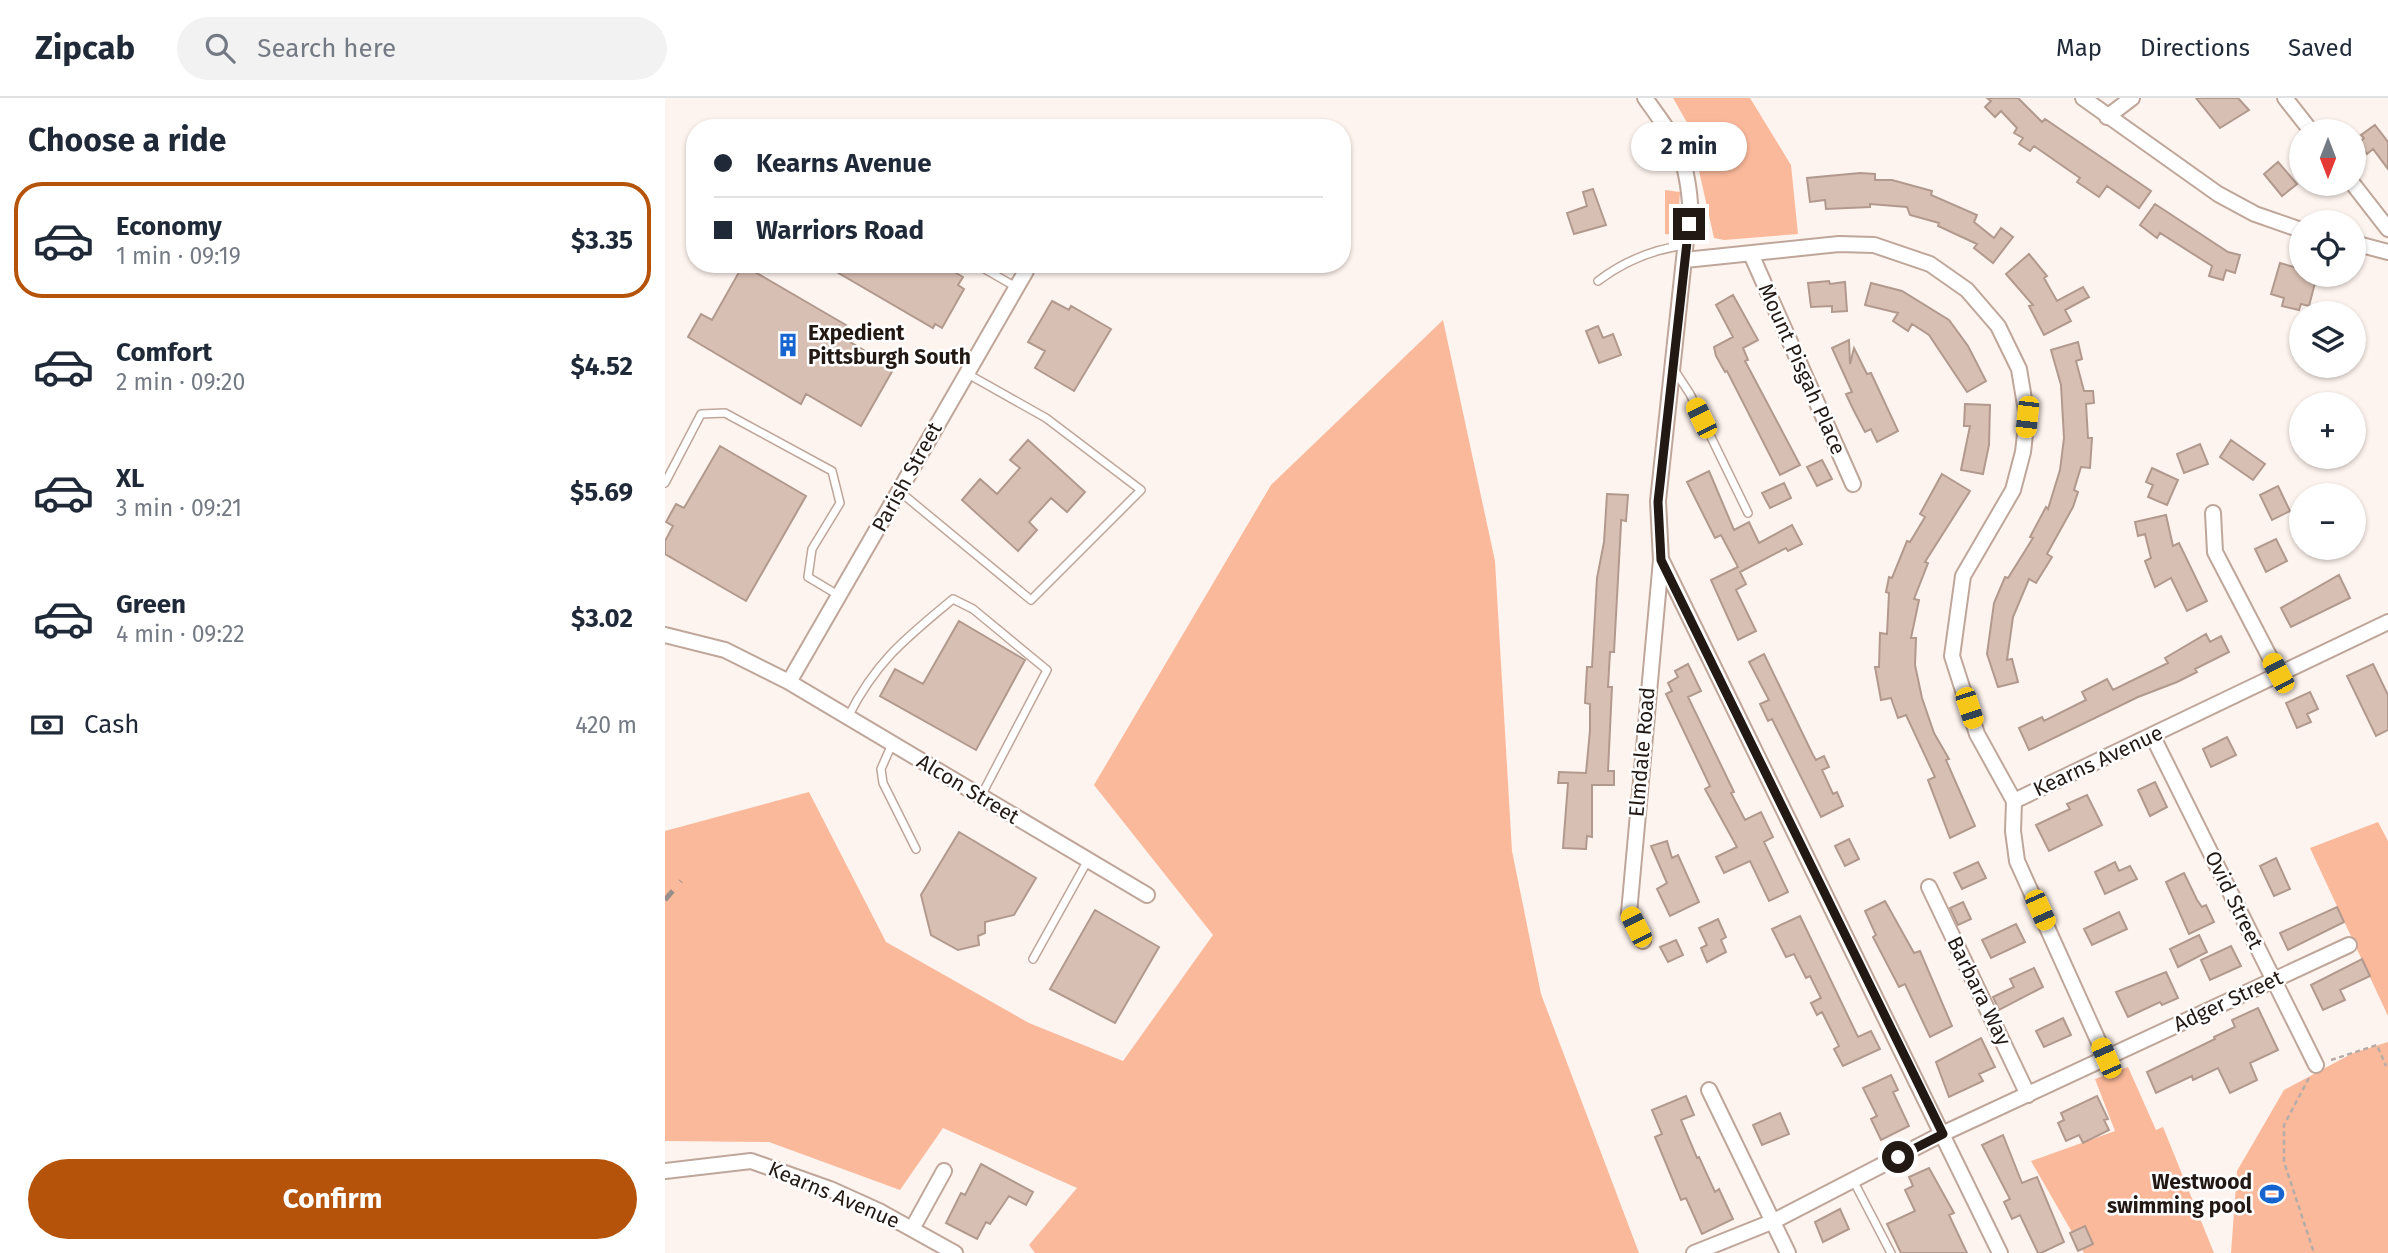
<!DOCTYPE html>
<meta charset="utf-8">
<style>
:root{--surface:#fff;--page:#f2f2f3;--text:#1f2937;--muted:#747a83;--line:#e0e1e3;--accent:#b45309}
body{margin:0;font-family:"Fira Sans",sans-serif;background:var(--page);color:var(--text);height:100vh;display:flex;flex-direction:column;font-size:26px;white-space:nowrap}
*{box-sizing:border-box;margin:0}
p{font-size:23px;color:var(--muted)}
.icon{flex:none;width:38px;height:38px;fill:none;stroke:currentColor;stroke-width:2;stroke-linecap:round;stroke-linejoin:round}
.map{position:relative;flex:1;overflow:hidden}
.side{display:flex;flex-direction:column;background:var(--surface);width:665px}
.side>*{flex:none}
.hud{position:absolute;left:21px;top:21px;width:665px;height:154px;border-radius:28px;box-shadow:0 2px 5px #0004;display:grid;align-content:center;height:154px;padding:0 28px;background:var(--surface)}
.needle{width:46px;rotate:180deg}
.buttons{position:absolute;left:1624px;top:21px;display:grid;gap:14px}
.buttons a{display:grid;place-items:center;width:77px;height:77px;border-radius:50%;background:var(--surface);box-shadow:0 2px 5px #0004;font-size:35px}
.end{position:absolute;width:32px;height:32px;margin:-16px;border:9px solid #221915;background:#fff;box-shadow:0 0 0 4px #fff}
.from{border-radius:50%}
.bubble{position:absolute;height:49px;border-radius:24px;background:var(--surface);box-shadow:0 2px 5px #0004;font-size:23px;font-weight:700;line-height:49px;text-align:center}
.car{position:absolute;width:21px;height:42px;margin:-21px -10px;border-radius:9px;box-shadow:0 0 5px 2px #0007;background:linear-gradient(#f5c518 24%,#345 0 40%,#f5c518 0 76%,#345 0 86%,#f5c518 0)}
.hud b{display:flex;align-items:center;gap:24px;height:66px;font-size:26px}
.hud b+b{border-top:2px solid var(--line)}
.hud i{width:18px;height:18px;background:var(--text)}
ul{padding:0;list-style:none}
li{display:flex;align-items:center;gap:21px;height:116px;margin:0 14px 10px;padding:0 14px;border:4px solid transparent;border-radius:28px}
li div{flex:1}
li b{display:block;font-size:26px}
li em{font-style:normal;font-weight:700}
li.selected{border-color:var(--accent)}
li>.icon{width:63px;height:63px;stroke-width:1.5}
h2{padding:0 28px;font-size:32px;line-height:84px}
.pay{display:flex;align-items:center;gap:18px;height:77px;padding:0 28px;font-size:26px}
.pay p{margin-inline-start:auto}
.cta{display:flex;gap:14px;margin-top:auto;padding:14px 28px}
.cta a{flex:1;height:80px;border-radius:42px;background:var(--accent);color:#fff;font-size:28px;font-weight:700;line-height:80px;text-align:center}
header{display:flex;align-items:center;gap:42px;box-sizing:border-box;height:98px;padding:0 35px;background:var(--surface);border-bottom:2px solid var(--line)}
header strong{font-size:33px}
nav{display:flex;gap:38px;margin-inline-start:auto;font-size:24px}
.search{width:490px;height:63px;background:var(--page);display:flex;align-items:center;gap:18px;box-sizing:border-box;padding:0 24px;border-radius:38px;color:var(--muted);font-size:26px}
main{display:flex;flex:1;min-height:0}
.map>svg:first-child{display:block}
</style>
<header>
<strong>Zipcab</strong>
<div class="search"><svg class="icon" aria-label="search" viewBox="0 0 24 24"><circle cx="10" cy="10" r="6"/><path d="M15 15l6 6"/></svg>Search here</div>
<nav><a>Map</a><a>Directions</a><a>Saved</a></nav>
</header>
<main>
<section class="side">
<h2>Choose a ride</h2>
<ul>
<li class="selected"><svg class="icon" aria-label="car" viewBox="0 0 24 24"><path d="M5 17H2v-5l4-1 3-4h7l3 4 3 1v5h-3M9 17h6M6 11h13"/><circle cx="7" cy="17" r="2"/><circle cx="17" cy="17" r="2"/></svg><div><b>Economy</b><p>1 min · 09:19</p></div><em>$3.35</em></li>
<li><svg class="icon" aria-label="car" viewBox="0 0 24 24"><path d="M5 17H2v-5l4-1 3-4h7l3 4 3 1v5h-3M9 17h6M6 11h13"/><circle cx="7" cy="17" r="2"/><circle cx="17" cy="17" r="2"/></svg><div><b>Comfort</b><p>2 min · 09:20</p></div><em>$4.52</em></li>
<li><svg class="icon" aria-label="car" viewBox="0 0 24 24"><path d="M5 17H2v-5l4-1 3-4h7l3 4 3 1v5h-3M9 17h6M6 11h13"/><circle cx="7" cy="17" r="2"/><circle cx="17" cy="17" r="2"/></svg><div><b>XL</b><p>3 min · 09:21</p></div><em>$5.69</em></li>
<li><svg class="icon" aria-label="car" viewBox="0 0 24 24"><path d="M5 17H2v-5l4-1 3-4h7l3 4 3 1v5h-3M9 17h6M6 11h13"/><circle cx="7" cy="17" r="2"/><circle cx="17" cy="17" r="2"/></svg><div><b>Green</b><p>4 min · 09:22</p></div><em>$3.02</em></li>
</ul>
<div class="pay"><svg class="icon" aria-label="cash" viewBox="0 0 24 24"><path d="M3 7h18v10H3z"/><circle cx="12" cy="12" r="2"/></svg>Cash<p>420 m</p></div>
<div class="cta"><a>Confirm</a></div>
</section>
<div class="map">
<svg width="1723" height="1155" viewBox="0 0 1723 1155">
<rect width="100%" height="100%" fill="#fef4ef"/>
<path fill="#fbb99b" d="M1008,0h77l41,67 7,69 -74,6 -10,-2 -25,-112z
M1000,92l15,2 -3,43 -12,-1z
M778,222l52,241 17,290 29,143 98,259h-604l-6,-8 48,-57 -134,-60 -43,62 -131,-48 -104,-1v-310l144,-39 77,150 143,81 94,38 90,-126 -119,-150 177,-300z
M1713,724l10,19v175l-78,-168z
M1723,944v211h-157l6,-82 47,-81 69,-37z
M1463,969l28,63 7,-3 51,126h-130l-53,-92 84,-30 -20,-52z"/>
<path fill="#d8bfb3" stroke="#b2998e" stroke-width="2" d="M1322,0h31l24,24 3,-3 106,72 -12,17 -32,-22 -8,11 -22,-15 3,-4 -46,-32 -4,5 -11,-7 4,-6 -9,-5 3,-5 -16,-17 -6,6 -10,-10 6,-6z
M1531,0h42l11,12 -29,18z
M1710,27l13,17v27l-15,-20 -6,5 -8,-11 5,-5 -3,-3z
M1613,64l19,22 -15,12 -18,-22z
M1195,75l15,1v6h17l40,11 -1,4 46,20 -3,7 20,16 7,-10 12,9 -20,26 -19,-15 3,-4 -39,-18 1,-3 -29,-8 -3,-8 -37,-3v3l-44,2 -1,-9 -15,2 -3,-24z
M928,91l13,36 -32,9 -7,-21 20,-7 -4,-14z
M1490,106l73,48 12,3 -5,18 -9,-3 -3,10 -14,-4 3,-10 -52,-33 -3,5 -17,-13z
M1364,156l18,22 -3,2 13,23 26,-14 6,10 -24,13 6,11 -27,14 -15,-29 4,-1 -27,-31z
M1615,165l21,6v6h16l-8,31 -8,-2 -2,6 -17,-4 2,-8 -13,-4z
M158,166h118l22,13 -5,8 6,4 -22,39 -7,-4 -2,4z
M78,167l103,60 -6,11 54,32 -33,58 -55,-32 -5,10 -113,-67 13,-23 11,6z
M1164,183l1,3 15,-2 2,29 -15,1v-6l-21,1 -3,-24z
M1206,185l31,8 47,29 19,26 18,35 -19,11 -38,-57 -17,-11 -4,7 -15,-10 5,-8 -33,-8z
M1068,197l25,45 -15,8 5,12 -3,1 55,104 -20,10 -53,-104 -2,1 -9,-16 -2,-9 19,-10 -17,-32z
M387,203l17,9 2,-4 40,23 -37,62 -39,-23 10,-17 -17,-9z
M933,228l5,12 10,-4 8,21 -22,8 -13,-32z
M1184,242l1,24 4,-16 13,26 4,-1 27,58 -21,11 -6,-13 -6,3 -12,-23 -7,-15 6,-2 -20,-44z
M1413,244l4,17 -6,2 8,30h9l1,12 -8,1 2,34h4l-2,30 -9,-1 -7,23 4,2 -5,15 -26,47 5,3 -16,26 -7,-4 -16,38 -6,43 5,-1 6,23 -20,5 -11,-33 7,-51 11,-26 3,1 25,-40 -3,-1 16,-30 2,2 12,-39 4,-32 -3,-53 -10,-35z
M1300,306l25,1 -1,40 -6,29 -22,-4 9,-44h-6z
M363,342l57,52 -18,20 -16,-14 -22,24 8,8 -19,21 -56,-51 18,-21 17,15 23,-26 -10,-8z
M1566,342l34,24 -12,16 -33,-23z
M1535,346l8,20 -24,9 -7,-19z
M55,348l86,50 -60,105 -81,-47v-13l8,-15 -7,-4 10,-18 8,4z
M1157,362l10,19 -15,7 -10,-19z
M1487,370l26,12 -11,25 -19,-8 5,-12 -7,-3z
M1044,373l25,59 15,-8 10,21 33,-18 10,19 -14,7 -2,-3 -46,24 6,12 -10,6 20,41 -18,9 -27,-60 27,-13 -17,-32 -6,3 -28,-56z
M1277,376l28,17 -45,71 3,1 -14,36 5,1 -8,38h5l-1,27 7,33 12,35 15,26 -3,1 29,66 -25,12 -22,-58 7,-3 -29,-62 -8,3 -7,-20 -10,2 -6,-33h4l1,-34 7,1 2,-41 -3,-1 3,-15 3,1 15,-37 3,1 15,-25 -5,-3z
M1119,385l7,15 -21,10 -8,-15z
M1613,388l12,25 -18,9 -12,-25z
M942,396l21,1 -2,26 -5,-1v4l-7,128h-4l-2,35h4l-4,84h6v14h-22v52l-5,-1 -1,13 -23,-1 5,-65h-10l1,-11 27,1 4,-43v-26l-5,-1 2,-36h5l5,-89 7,-36z
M1501,417l7,31 6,-3 28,58 -20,10 -16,-33 -16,9 -10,-26 6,-3 -6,-24 -7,2 -3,-14z
M1611,441l11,22 -21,11 -11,-23z
M1674,477l11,23 -59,29 -10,-19z
M294,523l66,39 -49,90 -96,-54 15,-27 28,15z
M1541,536l4,8 11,-6 8,16 -34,17 2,3 -20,10 -39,15 -109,53 -10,-22 23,-11 2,4 42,-21 -4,-8 25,-13 6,11 55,-27 -3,-5z
M1099,556l49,101 3,5 8,-4 5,11 -7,3 11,24 4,-2 6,14 -22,11 -49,-98 -4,2 -8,-17 9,-4 -20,-38z
M1023,566l13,27 -13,6 46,95 -3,1 14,27 16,-8 12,25 -9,5 24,50 -19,9 -19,-40 -26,12 -8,-16 21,-10 -32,-58 5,-3 -44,-92 6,-3 -4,-8 10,-6 -3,-6z
M1708,566l15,31v35l-12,6 -29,-60z
M1645,594l8,17 -11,5 4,8 -14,6 -11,-25z
M1562,639l9,18 -25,12 -8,-18z
M1490,684l12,25 -17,9 -12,-26z
M1422,697l15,30 -53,26 -13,-26 34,-16 -3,-5z
M294,734l77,46 -22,37 -29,7v11l-7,3 1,9 -21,5 -27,-15 -10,-40z
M1184,741l10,20 -14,7 -10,-20z
M1002,743l5,17 6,-3 21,47 -29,14 -13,-27 10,-6 -16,-37z
M1611,760l14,31 -16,7 -14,-30z
M1313,764l8,16 -24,11 -8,-16z
M1450,764l4,9 11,-5 7,13 -32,15 -10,-22z
M1519,775l13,27 5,7 4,-2 8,17 -25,12 -23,-52z
M1220,803l29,52 6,-2 32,75 -22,11 -25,-53 -6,3 -26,-50 3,-2 -11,-24z
M1298,804l8,17 -13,6 -8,-17z
M1672,809l7,15 -56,28 -8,-17z
M430,812l64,37 -44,76 -65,-34z
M1454,814l8,17 -35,16 -8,-16z
M1135,818l58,121 13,-6 9,18 -37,17 -9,-17 5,-3 -17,-34 -5,3 -6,-12 10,-5 -11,-22 -4,2 -12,-24 -8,3 -14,-28z
M1053,821l8,18 -5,3 5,12 -19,10 -6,-14 6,-3 -8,-17z
M1351,826l9,18 -34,16 -9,-18z
M1534,837l8,17 -29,15 -8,-18z
M1011,842l7,15 -15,7 -8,-15z
M1566,848l10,20 -31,14 -9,-20z
M1697,861l8,17 -30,14 5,10 -22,10 -12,-25z
M1369,870l9,19 -44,23 -6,-13 21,-10 -4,-8z
M1501,874l12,26 -16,7 -2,-3 -32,15 -12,-25z
M1593,910l20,42 -28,13 7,17 -27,13 -12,-25 -25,12 -1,-4 -36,17 -9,-21 68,-33 -1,-2 21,-10 -3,-7z
M1398,920l8,17 -27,12 -8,-16z
M1316,940l14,29 -16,7 4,7 -34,16 -13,-35z
M1226,977l7,15 -5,2 16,34 -28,14 -10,-21 6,-3 -14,-28z
M1021,998l8,19 -13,5 16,38 2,-1 16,35 4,-3 14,30 -31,15 -16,-36 -5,2 -26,-63 7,-3 -10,-24z
M1432,998l11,23 -4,1 5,10 -26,13 -4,-8 -13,6 -8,-18 6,-3 -3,-7z
M1115,1015l9,21 -27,11 -9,-20z
M1338,1037l19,48 15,-6 27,65 -23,11h-3l-18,-38 -8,4 -8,-17 6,-3 -28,-54z
M316,1066l52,28 -7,13 -17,-9 -19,28 -4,-2 -9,17 -31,-16 15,-30 4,2z
M1264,1070l25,45 -5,2 18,38h-66l-14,-29 28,-13 -10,-21 8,-4 -4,-9z
M1175,1111l9,20 -26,13 -8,-20z
M1420,1128l8,18 -15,7 -8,-18z"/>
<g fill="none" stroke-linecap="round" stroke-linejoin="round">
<g stroke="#bfa69a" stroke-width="10">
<path id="lane" d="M311,166l40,23
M933,183c25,-19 56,-32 88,-36
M1010,273l15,23 58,119
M0,385l36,-69 24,-1 107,58 8,32 -28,46 -4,28 30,18
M234,393l132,109 110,-110 -95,-72 -80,-45
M183,619c28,-56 58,-79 105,-118l20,10 74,61 -66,126
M227,646l-11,25 2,14 33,66
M368,861l55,-99
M1188,1082l38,73"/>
</g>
<g stroke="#bfa69a" stroke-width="18">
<path id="street" d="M1418,0l135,96 37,20 46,16
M1620,0l26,33
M1442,19l25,-19
M1688,86l35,45
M1689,145l34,9
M1086,156l102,230
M1020,162l154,-16 35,1 56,19 37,26 31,36 21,43 8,48 -4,35 -10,38 -50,86 -11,80 25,78 37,67
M1548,415l2,39 63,121
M997,463l338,692
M0,537l60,15 64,32 358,213
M124,584l237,-411
M1487,637l164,330
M1349,703l374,-179
M1349,703l-1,30 4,30 89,197
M1264,789l99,208
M978,843l-14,-28 32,-353 -3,-59 32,-298c-4,-51 -16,-65 -45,-105
M1044,992l79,163
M0,1073l86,-10 79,28 51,23 74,41
M247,1131l32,-58
M1029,1155l80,-32 168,-87 407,-189"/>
</g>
<path stroke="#b5aca7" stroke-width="2.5" stroke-dasharray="5 3.5" stroke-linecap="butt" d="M1666,962l46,-15 9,21
M1644,980l-25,47v37l30,91"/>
<use href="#lane" stroke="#fff" stroke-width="7"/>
<use href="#street" stroke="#fff" stroke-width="14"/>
<path stroke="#988e8a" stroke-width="5" stroke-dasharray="12 12" stroke-linecap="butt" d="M0,802l16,-19"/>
</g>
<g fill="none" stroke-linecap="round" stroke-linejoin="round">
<path stroke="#221915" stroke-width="9" d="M1024,126l-31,278 3,58 282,574 -45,23"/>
</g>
<defs>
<g id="building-bare" transform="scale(1.89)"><path d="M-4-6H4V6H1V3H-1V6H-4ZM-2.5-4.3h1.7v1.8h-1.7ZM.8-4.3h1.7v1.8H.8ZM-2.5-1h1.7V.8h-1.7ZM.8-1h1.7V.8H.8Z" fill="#1664cf" stroke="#fff" stroke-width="2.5" paint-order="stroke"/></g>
<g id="stadium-bare" transform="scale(1.89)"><path d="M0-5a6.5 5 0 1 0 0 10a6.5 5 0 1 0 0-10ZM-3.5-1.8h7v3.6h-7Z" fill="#1664cf" stroke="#fff" stroke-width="2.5" paint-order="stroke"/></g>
</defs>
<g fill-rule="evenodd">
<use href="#building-bare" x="123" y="247"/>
<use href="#stadium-bare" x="1607" y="1096"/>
</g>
<g text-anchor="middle" stroke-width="5" stroke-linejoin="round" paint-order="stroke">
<g font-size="21" font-weight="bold" fill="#221915" stroke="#fff" text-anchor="start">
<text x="143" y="242">Expedient<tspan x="143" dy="24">Pittsburgh South</tspan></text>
<text x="1587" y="1091" text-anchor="end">Westwood<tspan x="1587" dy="24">swimming pool</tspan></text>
</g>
<g font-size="21" fill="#221915" stroke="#fff">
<text transform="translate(1137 271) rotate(66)" y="7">Mount Pisgah Place</text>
<text transform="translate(242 379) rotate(-61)" y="7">Parish Street</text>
<text transform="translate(977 654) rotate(-85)" y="7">Elmdale Road</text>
<text transform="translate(1433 663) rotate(-25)" y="7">Kearns Avenue</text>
<text transform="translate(303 691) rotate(31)" y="7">Alcon Street</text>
<text transform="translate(1569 802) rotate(64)" y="7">Ovid Street</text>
<text transform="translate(1314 893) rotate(64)" y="7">Barbara Way</text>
<text transform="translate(1563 903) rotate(-25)" y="7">Adger Street</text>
<text transform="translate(169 1097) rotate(23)" y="7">Kearns Avenue</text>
</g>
</g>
</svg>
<div class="buttons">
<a><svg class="needle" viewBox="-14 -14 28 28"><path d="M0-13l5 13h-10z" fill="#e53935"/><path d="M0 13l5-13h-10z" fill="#747a83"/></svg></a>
<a><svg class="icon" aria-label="locate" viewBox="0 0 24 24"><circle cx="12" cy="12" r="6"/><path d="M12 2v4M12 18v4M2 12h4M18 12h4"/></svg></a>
<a><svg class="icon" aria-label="layers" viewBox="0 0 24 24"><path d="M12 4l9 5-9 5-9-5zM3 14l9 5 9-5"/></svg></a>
<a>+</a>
<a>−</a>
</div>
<i class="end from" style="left:1233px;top:1059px"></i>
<i class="end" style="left:1024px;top:126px"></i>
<div class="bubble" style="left:966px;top:24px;width:116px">2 min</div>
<i class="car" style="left:1362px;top:319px;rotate:186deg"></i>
<i class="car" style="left:1036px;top:320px;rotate:334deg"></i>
<i class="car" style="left:1613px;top:575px;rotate:332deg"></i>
<i class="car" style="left:1304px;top:610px;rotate:162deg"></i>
<i class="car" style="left:1375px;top:812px;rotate:156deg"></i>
<i class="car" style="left:971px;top:829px;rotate:333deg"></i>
<i class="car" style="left:1441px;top:960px;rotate:336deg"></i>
<div class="hud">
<b><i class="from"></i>Kearns Avenue</b>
<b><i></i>Warriors Road</b>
</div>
</div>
</main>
